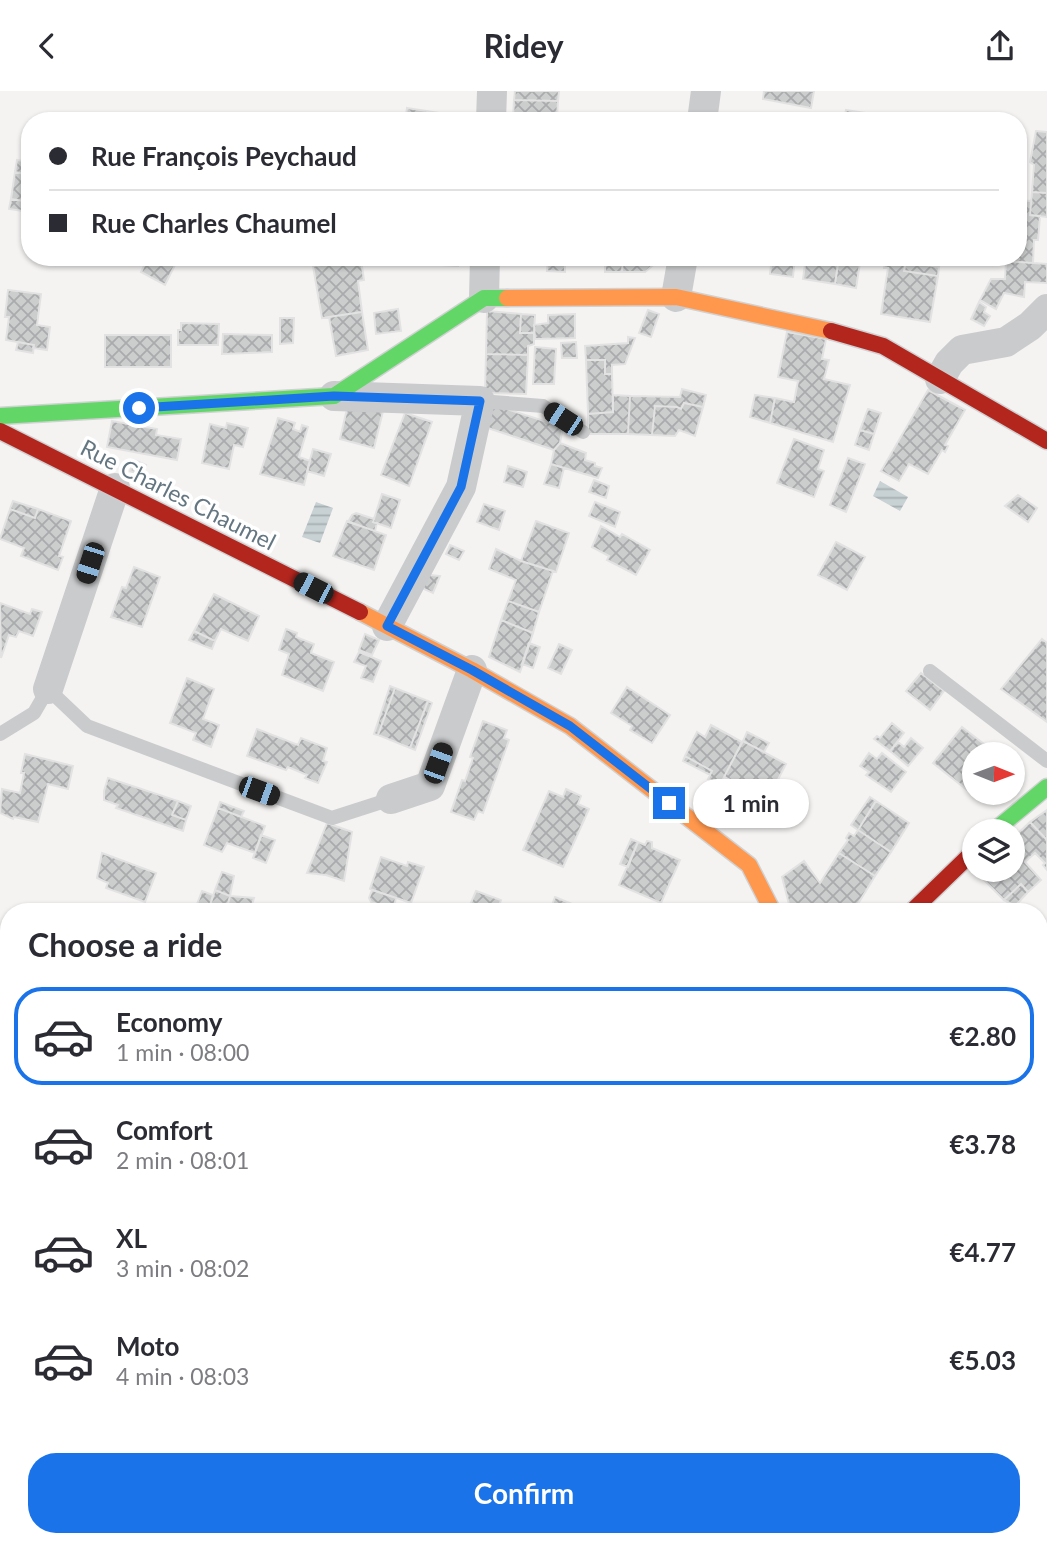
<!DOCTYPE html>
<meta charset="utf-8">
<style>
:root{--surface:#fff;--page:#f2f2f3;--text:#2b2b33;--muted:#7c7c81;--line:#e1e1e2;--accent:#1a73e8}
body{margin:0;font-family:Lato,sans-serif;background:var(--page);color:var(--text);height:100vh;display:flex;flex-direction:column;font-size:26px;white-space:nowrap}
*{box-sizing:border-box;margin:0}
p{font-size:23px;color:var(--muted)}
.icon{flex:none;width:38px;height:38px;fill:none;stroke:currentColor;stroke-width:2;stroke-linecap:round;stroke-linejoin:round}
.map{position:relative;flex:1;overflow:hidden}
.panel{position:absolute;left:0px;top:812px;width:1048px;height:644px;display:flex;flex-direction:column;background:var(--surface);border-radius:28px 28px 0 0;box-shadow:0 2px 5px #0004}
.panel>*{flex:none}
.top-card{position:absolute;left:21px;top:21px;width:1006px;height:154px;border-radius:28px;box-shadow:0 2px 5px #0004;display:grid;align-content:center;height:154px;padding:0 28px;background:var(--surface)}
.needle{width:46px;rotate:91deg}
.buttons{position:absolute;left:962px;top:651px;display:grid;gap:14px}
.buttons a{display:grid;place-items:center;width:63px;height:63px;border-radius:50%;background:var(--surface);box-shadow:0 2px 5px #0004;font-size:35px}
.end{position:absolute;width:32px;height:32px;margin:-16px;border:9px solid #1a73e8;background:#fff;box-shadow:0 0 0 4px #fff}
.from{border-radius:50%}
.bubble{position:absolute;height:49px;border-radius:24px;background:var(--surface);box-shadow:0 2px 5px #0004;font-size:23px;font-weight:700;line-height:49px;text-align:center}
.car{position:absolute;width:21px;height:42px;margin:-21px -10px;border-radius:9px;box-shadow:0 0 5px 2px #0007;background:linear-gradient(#222 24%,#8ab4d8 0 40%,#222 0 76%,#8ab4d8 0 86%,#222 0)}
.top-card b{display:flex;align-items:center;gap:24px;height:66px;font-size:26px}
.top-card b+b{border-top:2px solid var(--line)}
.top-card i{width:18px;height:18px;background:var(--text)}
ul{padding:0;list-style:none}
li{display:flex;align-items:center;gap:21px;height:98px;margin:0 14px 10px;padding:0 14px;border:4px solid transparent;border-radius:28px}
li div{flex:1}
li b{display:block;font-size:26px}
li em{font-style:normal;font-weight:700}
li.on{border-color:var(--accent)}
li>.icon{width:63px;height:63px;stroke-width:1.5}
h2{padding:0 28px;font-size:32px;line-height:84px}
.button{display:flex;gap:14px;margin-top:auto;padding:14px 28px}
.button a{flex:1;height:80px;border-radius:28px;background:var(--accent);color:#fff;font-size:28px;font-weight:700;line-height:80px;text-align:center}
header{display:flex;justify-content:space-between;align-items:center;height:91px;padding:0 28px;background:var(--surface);font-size:32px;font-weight:700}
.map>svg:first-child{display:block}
</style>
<header><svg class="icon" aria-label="back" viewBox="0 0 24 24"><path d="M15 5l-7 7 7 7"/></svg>Ridey<svg class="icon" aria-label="share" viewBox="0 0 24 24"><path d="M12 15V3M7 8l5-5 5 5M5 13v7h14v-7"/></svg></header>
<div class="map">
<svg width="1047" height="1456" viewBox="0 0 1047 1456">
<defs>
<pattern id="water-rules" width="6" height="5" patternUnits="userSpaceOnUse" patternTransform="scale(1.75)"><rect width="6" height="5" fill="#c8d1d3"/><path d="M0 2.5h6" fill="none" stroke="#a6aeb1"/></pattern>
<pattern id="building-cross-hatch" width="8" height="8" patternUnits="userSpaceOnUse" patternTransform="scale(1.75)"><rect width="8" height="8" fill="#cccdcd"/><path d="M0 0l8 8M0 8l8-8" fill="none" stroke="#a9abac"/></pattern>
</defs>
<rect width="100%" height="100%" fill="#f4f3f2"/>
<path fill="#e4e5e4" d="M96,1447h741v9h-738z"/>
<path fill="url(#water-rules)" d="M880,390l28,16 -8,14 -27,-15z
M316,411l17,6 -13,35 -18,-6z
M9,875v19l-5,3 -3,9 3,8 5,3v109l-2,1 -7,-23v-127z"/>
<path fill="url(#building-cross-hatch)" stroke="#e3e2e2" stroke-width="2" d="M515,0h44l-1,10 -44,-1z
M764,0h50l-3,17 -48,-9z
M514,9l44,1 -1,17 -44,-1z
M407,17l46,7 -1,6h-47z
M846,19l20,3 -2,8h-20z
M1036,40l11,1v61l-15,-1 2,-27 -4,-3z
M17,69l13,2v13l-15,-3z
M15,81l15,3v27l-19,-3z
M1032,101l15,1v24l-17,-2z
M11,108l19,3v10l-21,-3z
M1018,109l13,1 -1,14 10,1 -2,24h-4l-1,23 -27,-2v-4h12z
M148,166h31l-14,28 -24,-13z
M312,166h49v3l-48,6z
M366,166h24v6l-24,-1z
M407,166h52l-1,9 -52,-3z
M548,166h24v7h-7v8l-18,-1z
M598,166h25l-1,15h-17v-8h-7z
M623,166h40l-18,15h-23z
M772,166h23l-2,20 -23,-3z
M806,166h33l-4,27 -32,-5z
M839,166h22l-5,31 -21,-4z
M886,166h20l-2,14 34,5 -8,46 -49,-8 7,-46h-4z
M361,169l3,20 -6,1 4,31 -40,6 -9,-52z
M1006,170l41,3v19l-22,-1 -1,15 -20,-4 -8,16 -16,-9 11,-21h14z
M906,171l33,5 -1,9 -34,-5z
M8,199l33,4 -4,31 13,2 -3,23 -14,-2 1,-3 -28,-5 3,-23h-4z
M979,211l7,5 -2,5 6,4 -6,10 -13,-7z
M398,218l3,22 -25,3 -2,-21z
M648,219l11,4 -8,23 -12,-4z
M487,220l34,3 -1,19h14v11l-6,2v9l-42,-1z
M362,221l6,38 -32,6 -7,-39z
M521,223l14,1 -1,18h-14z
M575,223v24l-40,1 -1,-14 14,-2v-8z
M280,227h14l-1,25 -13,1z
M181,232l38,1 -1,21h-40v-15h3z
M787,241l39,7 -4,20 7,1 -5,19 26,6 -17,57 -63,-19 5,-25 19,4 4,-21 -20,-4z
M223,243l49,1v17l-50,2z
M105,244h66v32h-66z
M628,246l7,1 -10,26 -13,1v8l-7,1v-14h-19l-1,-14 43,-3z
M18,251l16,3 -1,8 -17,-3z
M576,251l1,16h-15l-1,-15z
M535,256l21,2 -2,35h-21z
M486,263l42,1 -2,39 -41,-1z
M586,269h19v14l7,-1 1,39 -25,2z
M682,298l24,6 -3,12 -19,-4 -3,6 -4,-2 -22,-1 -3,29 -24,-1 2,-38 50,1z
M928,299l37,20 -20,35 3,1 -3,6 -3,-2 -14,24 -19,-10 -10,17 -18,-10z
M613,304l17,1 -2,38h-40v-20l25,-2z
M755,304l20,3 -5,25 -20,-6z
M349,309l35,7 -10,41 -34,-9z
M684,312l19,4 -8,29 -16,-6 -4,6 -23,-1 3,-29 22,1 4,2z
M491,313l72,23 -3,16 -6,7 -69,-23z
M868,318l13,4 -7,21 -14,-4z
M405,322l27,9 -23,64 -28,-11z
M278,327l17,5 -2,6 7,3 2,-7 6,2 -9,30 11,4 -6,24 -44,-11z
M112,330l45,8 -1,6 25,4 -4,21 -70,-13z
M227,332l21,5 -5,19 -9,-2 -5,24 -27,-6 8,-39 16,4z
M860,339l14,4 -5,16 -14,-5z
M794,348l30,11 -6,19 6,2 -10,26 -37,-14z
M560,352l26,10 -1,7 10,3v3l7,2 -4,10 -47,-14 3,-14z
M313,358l18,5 -7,22 -17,-5z
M848,367l17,6 -19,48 -16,-7z
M134,369l12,5 -4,11 -12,-5z
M551,373l13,4 -5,20 -15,-4z
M508,375l19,6 -4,15 -19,-5z
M594,389l15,6 -3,12 -17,-6z
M382,403l18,6 -9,28 -18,-6z
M1018,404l19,13 -9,14 -23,-16z
M13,410l25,8 -3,9 -25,-9z
M595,411l25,10 -5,15 -26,-11z
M484,413l21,7 -6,19 -22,-8z
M10,418l25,9 3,-9 33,12 -12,35 4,1 -5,13 -37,-14 3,-8 -24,-9z
M356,422l18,6 -1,3 4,1 -2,8 -27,-9 4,-7z
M347,430l39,14 -12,35 -41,-14z
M536,430l33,12 -13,39 -35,-11z
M601,435l19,11 2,-3 28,16 -14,25 -29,-15 2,-4 -17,-9z
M836,451l29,15 -18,33 -29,-15z
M450,454l14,6 -5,9 -13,-6z
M496,458l25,12 32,10 -14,41 -31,-11 8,-21 -27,-11z
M134,476l26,10 -18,50 -31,-10 11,-30 4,1z
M423,483l17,2 -7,17 -16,-7z
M214,503l45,22 -11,25 -27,-12 -6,12 -21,-10z
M508,510l31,11 -6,21 -32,-13z
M0,512l30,11 2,-5 10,3 -9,24 -14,-5 -3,6 -7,-2 -8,23z
M501,529l32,13 -13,39 -31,-15z
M286,538l11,4 -1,4 18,7 -3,9 23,9 -11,29 -41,-16 7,-21 -10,-4z
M194,540l21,10 -3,8 -23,-9z
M365,543l14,6 -7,15 -13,-5z
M1042,548l5,4v79l-46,-33z
M529,552l11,4 -7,21 -11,-4z
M559,553l13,6 -11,24 -13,-6z
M359,561l22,9 -8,21 -12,-4 5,-12 -12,-4z
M921,582l23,18 -14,19 -24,-19z
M187,587l27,11 -11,30 16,6 -8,22 -18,-7 3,-7 -26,-10z
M390,595l5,2 -17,47 -4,-1z
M627,596l43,28 -18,28 -22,-13 2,-4 -21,-13z
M395,597l33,13 -18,47 -32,-13z
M428,610l4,2 -17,47 -5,-2z
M483,630l24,9 -3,8 5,2 -26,73 -5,-2 -4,9 -23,-8 11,-32 3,1 8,-23 -3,-1z
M892,632l12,10 -14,18 -16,-12 3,-3 3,2z
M711,634l31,17 -22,43 -12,-6 4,-8 -27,-15 12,-24 8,5z
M962,636l35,27h-22v34l-4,5 -38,-30z
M257,638l41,16 3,-7 26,10 -4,13 4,1 -9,21 -13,-5 2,-3 -19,-8 -2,3 -39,-14z
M747,641l22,11 -5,9 -21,-11z
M911,647l12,10 -15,18 -18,-15 8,-9 6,5z
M743,650l43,23 -17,33 -12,-6 2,-4 -8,-5 -3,7 -24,-12z
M869,662l8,6 5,-6 24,19 -15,20 -25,-17 3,-3 -9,-6z
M25,663l48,12 -5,23 -20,-5 -10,38 -24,-5 -1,2 -13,-6 2,-24 18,4 4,-20h-3z
M685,665l27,15 -2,4 -27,-14z
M108,687l70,23 -6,14 14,5 -3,11 -67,-23 2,-3 -14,-5v-9z
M566,698l15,7 -3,8 11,5 -26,58 -40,-17 26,-59 14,6z
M870,706l6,4 -18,29 -7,-5z
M178,710l13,5 -5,14 -14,-5z
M876,710l33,22 -18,29 -33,-22z
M220,711l24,9 -3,6 -23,-9z
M218,717l47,18 -10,27 -28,-10 -5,9 -18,-7z
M1047,719v30l-17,-18z
M1030,731l17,18v30l-4,-5 2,-2 -10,-10 -10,9 16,18 -13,12 -7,-8 -17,16 -27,-27 3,-3h33v-32z
M327,732l25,9 -8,49 -18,-6 -19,-2z
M858,739l33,22 -16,24 -36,-23 9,-13 -2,-2 3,-5 5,3z
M261,744l14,5 -9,23 -13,-5z
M631,748l7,3 -10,25 -8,-3z
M647,750l5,1v6l28,12 -19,43 -42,-18 19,-43 7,3z
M102,762l54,20 -11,29 -39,-14 2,-5 -11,-5z
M839,762l36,23 -22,36h-62l-9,-35 22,-16 16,22z
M381,766l26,9 1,-4 16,5 -13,36 -41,-14z
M222,781l12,4 -4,20 -15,-6z
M1021,793l7,8 -13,14 -11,-6z
M215,799l15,6 -4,16h-18z
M372,799l24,8 -2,8 -4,2 -19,-6 -2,-4z
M202,800l11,4 -5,17h-14z
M476,800l25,9 -4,12h-30z
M230,805l24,2 -4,14h-24z
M555,806l27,11 -1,4 -31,-2z
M9,894v23l-5,-3 -3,-8 3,-9z
M1040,900l7,3v61l-7,1z
M1040,984h7l-2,50h-5z
M1040,1034l7,1v43h-7z
M1040,1087l7,1v28h-7z
M225,1447h86v9h-86z
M337,1447h416l1,9h-417z
M884,1447h46l-6,9h-40z"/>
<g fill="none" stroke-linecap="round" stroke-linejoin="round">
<g stroke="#d0d1d2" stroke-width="19">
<path id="fast" d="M0,325l334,-20 150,-98h23
M994,740l53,-44
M823,1447l1,9"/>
</g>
<g stroke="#d0d1d2" stroke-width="19">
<path id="slow" d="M507,207l169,-1 155,34
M360,521l112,58 98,56 179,139 24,47
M851,1447v9"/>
</g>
<g stroke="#d0d1d2" stroke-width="19">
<path id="jam" d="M831,240l52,15 164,95
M0,340l360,181
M911,821l64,-62"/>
</g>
<path stroke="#cacbcc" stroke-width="14" d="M480,310l63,5 40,26
M930,580l117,90
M0,643l34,-21 14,-24 39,37 245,92 59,-19
M1040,978l7,-1
M1040,1324l3,-139
M96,1447l3,9"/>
<path stroke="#cacbcc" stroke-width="30" d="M491,30l1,-30
M702,30l4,-30
M676,206l7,-40
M484,207l1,-41
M940,288l9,-16 13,-13 44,-8 24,-16 17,-17
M334,305l146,5 -19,86 -74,139
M48,598l67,-201
M391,708l39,-13 42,-116
M1040,1396l7,4
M973,1447l5,9"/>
<use href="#fast" stroke="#63d668" stroke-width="16"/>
<use href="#slow" stroke="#ff974d" stroke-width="16"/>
<use href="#jam" stroke="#b3261e" stroke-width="16"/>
</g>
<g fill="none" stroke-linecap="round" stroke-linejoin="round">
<path stroke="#1a73e8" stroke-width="9" d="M139,317l195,-12 146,5 -19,86 -74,139 85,44 98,56 99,77"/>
</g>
<g text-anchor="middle" stroke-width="7" stroke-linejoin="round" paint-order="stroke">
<g font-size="23" fill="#647681" stroke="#fff">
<text transform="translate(178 404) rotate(27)" y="8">Rue Charles Chaumel</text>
</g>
</g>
</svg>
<div class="buttons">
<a><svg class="needle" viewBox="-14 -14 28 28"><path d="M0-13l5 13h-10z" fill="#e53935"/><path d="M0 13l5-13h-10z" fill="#7c7c81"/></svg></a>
<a><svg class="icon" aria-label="layers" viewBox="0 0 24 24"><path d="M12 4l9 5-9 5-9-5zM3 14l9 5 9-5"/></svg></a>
</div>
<i class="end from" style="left:139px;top:317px"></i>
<i class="end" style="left:669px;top:712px"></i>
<div class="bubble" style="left:693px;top:688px;width:116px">1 min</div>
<i class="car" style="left:563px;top:328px;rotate:303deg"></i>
<i class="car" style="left:90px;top:472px;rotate:198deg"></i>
<i class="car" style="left:313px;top:497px;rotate:297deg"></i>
<i class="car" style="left:438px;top:672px;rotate:20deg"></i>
<i class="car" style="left:259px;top:700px;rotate:110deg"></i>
<div class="top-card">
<b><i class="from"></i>Rue François Peychaud</b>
<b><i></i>Rue Charles Chaumel</b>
</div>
<section class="panel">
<h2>Choose a ride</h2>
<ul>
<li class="on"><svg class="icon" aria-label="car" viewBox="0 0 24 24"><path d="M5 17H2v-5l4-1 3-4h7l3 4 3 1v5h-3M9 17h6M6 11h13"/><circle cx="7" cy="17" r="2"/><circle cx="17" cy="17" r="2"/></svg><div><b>Economy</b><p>1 min · 08:00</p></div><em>€2.80</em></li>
<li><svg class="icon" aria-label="car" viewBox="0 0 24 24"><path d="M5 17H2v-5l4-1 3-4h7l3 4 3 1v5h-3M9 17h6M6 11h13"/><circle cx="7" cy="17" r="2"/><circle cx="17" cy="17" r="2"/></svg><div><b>Comfort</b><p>2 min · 08:01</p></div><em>€3.78</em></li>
<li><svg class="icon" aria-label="car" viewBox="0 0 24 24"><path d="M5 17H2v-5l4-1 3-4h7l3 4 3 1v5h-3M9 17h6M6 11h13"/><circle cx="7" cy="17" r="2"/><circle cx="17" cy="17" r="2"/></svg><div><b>XL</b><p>3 min · 08:02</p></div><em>€4.77</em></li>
<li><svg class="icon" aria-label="car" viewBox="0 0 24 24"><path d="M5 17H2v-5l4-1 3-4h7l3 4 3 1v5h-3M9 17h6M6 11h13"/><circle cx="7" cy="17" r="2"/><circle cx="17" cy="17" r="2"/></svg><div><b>Moto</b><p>4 min · 08:03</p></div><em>€5.03</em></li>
</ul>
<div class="button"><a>Confirm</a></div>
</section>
</div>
